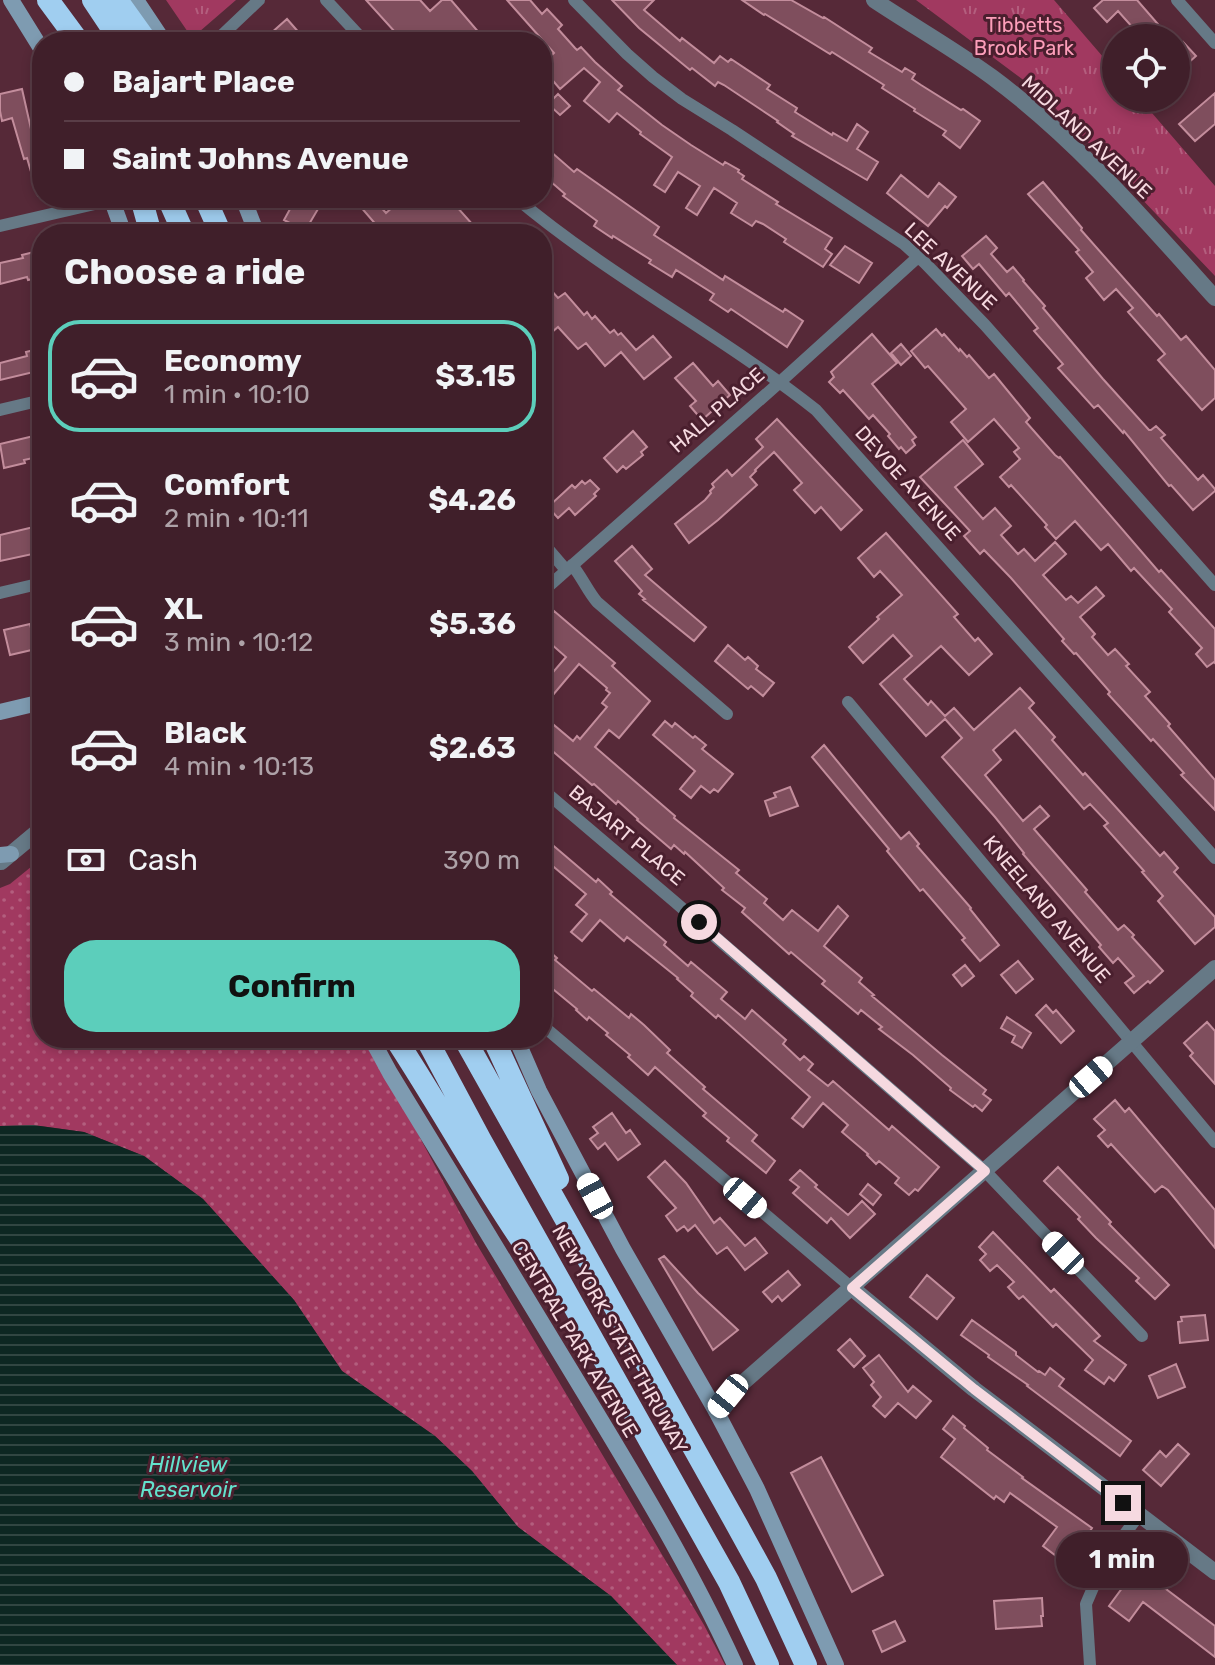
<!DOCTYPE html>
<meta charset="utf-8">
<style>
:root{--surface:#401f2a;--page:#472732;--text:#f1f3f6;--muted:#aea2a8;--line:#593d47;--accent:#5ccebb}
body{margin:0;font-family:Rubik,sans-serif;background:var(--page);color:var(--text);height:100vh;display:flex;flex-direction:column;font-size:30px;white-space:nowrap}
*{box-sizing:border-box;margin:0}
p{font-size:26px;color:var(--muted)}
.icon{flex:none;width:44px;height:44px;fill:none;stroke:currentColor;stroke-width:2;stroke-linecap:round;stroke-linejoin:round}
.map{position:relative;flex:1;overflow:hidden}
.details{position:absolute;left:32px;top:224px;width:520px;height:824px;display:flex;flex-direction:column;background:var(--surface);border-radius:32px;box-shadow:0 4px 12px #0003,0 0 0 2px var(--line)}
.details>*{flex:none}
.hud{position:absolute;left:32px;top:32px;width:520px;height:176px;border-radius:32px;box-shadow:0 4px 12px #0003,0 0 0 2px var(--line);display:grid;align-content:center;height:176px;padding:0 32px;background:var(--surface)}
.fabs{position:absolute;left:1102px;top:24px;display:grid;gap:16px}
.fabs a{display:grid;place-items:center;width:88px;height:88px;border-radius:50%;background:var(--surface);box-shadow:0 4px 12px #0003,0 0 0 2px var(--line);font-size:40px}
.end{position:absolute;width:36px;height:36px;margin:-18px;border:10px solid #f6d9e0;background:#111;box-shadow:0 0 0 4px #111}
.from{border-radius:50%}
.bubble{position:absolute;height:56px;border-radius:28px;background:var(--surface);box-shadow:0 4px 12px #0003,0 0 0 2px var(--line);font-size:26px;font-weight:700;line-height:56px;text-align:center}
.car{position:absolute;width:24px;height:48px;margin:-24px -12px;border-radius:10px;box-shadow:0 0 6px 2px #0007;background:linear-gradient(#fff 24%,#345 0 40%,#fff 0 76%,#345 0 86%,#fff 0)}
.hud b{display:flex;align-items:center;gap:28px;height:76px;font-size:30px}
.hud b+b{border-top:2px solid var(--line)}
.hud i{width:20px;height:20px;background:var(--text)}
ul{padding:0;list-style:none}
li{display:flex;align-items:center;gap:24px;height:112px;margin:0 16px 12px;padding:0 16px;border:4px solid transparent;border-radius:32px}
li div{flex:1}
li b{display:block;font-size:30px}
li em{font-style:normal;font-weight:700}
li.on{border-color:var(--accent)}
li>.icon{width:72px;height:72px;stroke-width:1.5}
h2{padding:0 32px;font-size:36px;line-height:96px}
.pay{display:flex;align-items:center;gap:20px;height:88px;padding:0 32px;font-size:30px}
.pay p{margin-inline-start:auto}
.cta{display:flex;gap:16px;margin-top:auto;padding:16px 32px}
.cta a{flex:1;height:92px;border-radius:32px;background:var(--accent);color:#111;font-size:32px;font-weight:700;line-height:92px;text-align:center}
.map>svg:first-child{display:block}
</style>
<div class="map">
<svg width="1215" height="1665" viewBox="0 0 1215 1665">
<defs>
<pattern id="grass-dots" width="8" height="8" patternUnits="userSpaceOnUse" patternTransform="scale(2)"><rect width="8" height="8" fill="#a13960"/><path d="M2 2h.1M6 6h.1" fill="none" stroke="#b35e7e" stroke-width="1.8" stroke-linecap="round"/></pattern>
<pattern id="park-tufts" width="24" height="20" patternUnits="userSpaceOnUse" patternTransform="scale(2)"><rect width="24" height="20" fill="#a13960"/><path d="M3 7l-1-3M5 7V3M7 7l1-3M15 17l-1-3M17 17v-4M19 17l1-3" fill="none" stroke="#b35e7e"/></pattern>
<pattern id="water-rules" width="6" height="5" patternUnits="userSpaceOnUse" patternTransform="scale(2)"><rect width="6" height="5" fill="#0d2722"/><path d="M0 2.5h6" fill="none" stroke="#314642"/></pattern>
</defs>
<rect width="100%" height="100%" fill="#562938"/>
<path fill="url(#grass-dots)" d="M42,858v180h325l109,205 228,382 21,40h-48l-66,-69 -93,-69 -46,-56 -37,-35 -93,-65 -48,-71 -91,-101 -59,-43 -60,-24 -51,-7 -33,1v-238l10,-4z"/>
<path fill="url(#park-tufts)" d="M166,0h70l-44,38z
M916,0h138l62,72v26h23l76,88v90l-174,-183z"/>
<path fill="url(#water-rules)" d="M33,1125l51,7 60,24 59,43 91,101 48,71 93,65 37,35 46,56 93,69 66,69h-677v-539z"/>
<path fill="#7f4e5d" stroke="#c38d9c" stroke-width="2" d="M366,0h54l10,11 12,-11h9l36,42h-83z
M507,0h23l12,14 5,-5 15,16 -4,4 17,19 2,2 4,-3 14,15 27,24 -4,4 44,35 29,20 32,20 2,-3 14,8 -1,2 6,4 -2,3 36,23 -2,2 56,34 -7,11 7,5 -9,13 -39,-25 2,-3 -23,-15 -7,-3 -4,5 -21,-13 6,-10 -23,-15 -17,27 -11,-7 14,-22 -22,-14 -13,20 -11,-7 18,-28 -32,-23 1,-2 -24,-19 -8,9 -25,-21 16,-19 -16,-14 -24,21 -18,-21v-4l12,-11z
M612,0h42l-10,10 36,31 2,-3 32,25 6,-7 8,6 3,-3 39,26 -3,4 30,19 -2,4 37,23 1,-2 14,8 10,-17 11,8 -11,17 21,13 -11,18 -75,-44 2,-2 -17,-12 1,-1 -54,-36 -6,-3 -3,4 -23,-18 -2,2 -51,-42z
M742,0h49l32,18 1,-1 48,31 -3,4 33,20 3,-4 10,6 -3,5 9,6 40,25 2,-1 17,12 -20,27 -17,-13 3,-4 -32,-20 1,-2 -33,-21 2,-3 -52,-33 -2,2 -65,-40 -1,1z
M1103,0h34l33,38h-28l-24,-27 -11,11 -13,-14z
M287,19l14,16 -8,7h-32z
M1183,42l13,14 -20,18v-25z
M22,89l9,40 11,-3v70h-4l-11,-38 -3,1 -12,-41 -10,3 -2,-10v-17z
M1215,93v31l-20,17 -16,-17z
M558,94l12,12 -10,9 -12,-11z
M542,144l32,28 3,-3 82,58 -5,8 69,45 2,-4 58,36 2,-3 18,12 -16,26 -56,-38 -3,3 -18,-12 4,-6 -38,-24 -4,7 -23,-14 2,-3 -38,-24 -1,2 -18,-12 3,-5 -34,-25 2,-2 -23,-20z
M901,175l27,22 11,-14 17,14 -9,11 -2,-2 -17,20 -41,-33z
M1043,182l39,46 -1,2 76,86 2,-2 22,26 5,-4 29,34v28l-13,12 -44,-50 7,-6 -37,-42 5,-4 -17,-19 -12,11 -18,-22 7,-6 -17,-20 3,-2 -51,-56z
M296,198l22,11 -13,22 -21,-11z
M353,198h20l13,15 17,-15h46l32,36h-97z
M986,236l11,12 -6,6 16,18 6,-5 11,13 -1,1 22,25 -2,2 60,71 46,51h2l5,-4 9,9 -4,3 37,42 5,-5 12,14v2l-22,19 -22,-25 -2,1 -45,-55 -1,2 -25,-28 -4,3 -36,-40 5,-4 -29,-33 4,-3 -29,-35 -3,3 -27,-32 -6,5 -11,-13z
M845,246l27,17 -13,20 -29,-18z
M42,250v27l-14,3 -1,-3 -27,7v-21l23,-5 -1,-3z
M542,280l16,18 7,-5 19,22 3,-3 5,7 3,-3 15,17 4,-3 4,5 3,-2 15,17 17,-14 18,21 -27,22 -23,-27 -16,14 -19,-23 -8,6 -20,-22 -6,5 -10,-11z
M936,329l6,7 2,-2 15,17 1,-2 7,8 2,-2 20,23 5,-4 36,44 -4,4 29,33 4,3 1,-1 99,115 2,-2 54,59v34l-1,-1 -7,5 -11,-13 6,-6 -33,-36 3,-3 -38,-41 -3,3 -23,-27 -7,6 -26,-29 -19,18 -11,-12 2,-2 -36,-40 -2,2 -9,-10 20,-18 -6,-7 5,-4 -25,-29 -26,23 -17,-20 15,-13 -38,-43 -3,2 -14,-17z
M872,334l25,29 -25,21 44,53 -4,3 3,5 -9,8 -5,-6 -2,2 -11,-13 2,-2 -17,-19 -4,4 -26,-29 -3,3 -11,-11 5,-5 -3,-5z
M901,344l10,12 -10,9 -10,-12z
M38,349l4,21 -42,10v-17l27,-7 -1,-4z
M693,363l20,23 5,-5 12,14 -28,25 -12,-14 6,-5 -21,-23z
M777,419l85,91 -21,20 -20,-23 -6,6 -21,-23 8,-7 -28,-31 -19,18 1,1 -6,6 7,8 -39,35 -29,23 -14,-19 30,-24 6,-7 -1,-2 4,-4 -2,-3 15,-14 5,6 31,-29 -7,-8z
M633,431l14,16 -6,5 2,3 -17,14 -3,-3 -6,6 -13,-14z
M42,434v22l-18,4 1,3 -21,5 -4,-24z
M963,440l20,24 -28,23 28,32 12,-11 16,18 -10,9 17,19 6,-5 11,12 20,-19 11,12 -23,21 23,25 5,-4 7,7 18,-16 8,9 -24,21 15,17 -3,3 16,18 7,-6 14,15 -3,2 24,26 -5,4 25,28 -2,2 47,54v30l-34,-35 3,-2 -31,-34 -2,2 -43,-47 2,-2 -34,-39 -2,1 -12,-13 2,-2 -53,-61 -27,-28 -4,4 -16,-18 6,-5 -50,-54z
M590,480l9,9 -5,5 2,2 -21,19 -6,-7 -11,10 -10,-11 24,-22 3,3 7,-7 3,3z
M42,525v27l-42,9v-26z
M886,533l72,81 -4,3 21,24 3,-3 14,16 -23,21 -28,-29 -37,33 24,26 3,-4 14,15 9,-8 20,22 46,-42 14,15 -5,5 26,29 -3,3 31,35 2,-2 75,83 4,-4 14,16 -4,4 41,45v10l-20,17 -37,-43 5,-5 -21,-24 2,-1 -40,-45 4,-3 -18,-19 -6,5 -69,-79 -22,20 8,10 -16,15 38,46 17,-15 9,10 -15,13 53,61 -2,2 33,38 6,-5 10,10 -2,2 31,34 -13,12 -2,-2 -14,12 -9,-10 9,-7 -16,-18 -5,5 -14,-16 2,-2 -78,-91 1,-1 -29,-36 -53,-60 20,-19 -17,-19 -19,17 -46,-52 32,-28 -19,-21 -30,28 -14,-16 30,-28 -2,-2 25,-22 -22,-24 -6,6 -16,-19z
M632,546l20,23 -7,6 61,52 -12,14 -51,-41 2,-1 -6,-5 3,-3 -27,-30z
M554,611l61,52 -3,3 38,35 -31,37 -10,-8 -14,17 80,69 -1,2 65,52 -3,3 31,26 -3,4 19,17 9,-10 26,21 20,-25 10,10 -24,30 38,32 -3,4 15,13 -2,1 70,59 44,35 -3,4 8,6 -9,11 -7,-6 -2,2 -23,-17 1,-2 -38,-33 -34,-26 3,-2 -21,-17 -3,4 -36,-30 3,-3 -34,-29 -2,2 -47,-42 3,-4 -23,-18 2,-2 -39,-36 -1,2 -10,-9 -3,4 -34,-29 1,-1 -20,-18 -2,3 -22,-20 -2,1 -50,-43v-27l31,26 4,-5 3,3 27,-32 -5,-4 8,-10 -4,-3 1,-2 -28,-24 -37,44v-23l24,-28 -24,-21v-11z
M30,624l1,4 11,-3v16l-8,2 2,6 -26,6 -6,-25z
M728,645l17,15 3,-3 10,9 -2,3 18,14 -11,13 -12,-10 -3,3 -33,-28z
M665,721l7,6 3,-4 18,15 2,-2 11,9 -4,4 31,25 -15,18 -4,-3 -4,4 -9,-7 -10,12 -11,-9 15,-18 -42,-36z
M824,745l77,94 8,-7 10,12 -2,2 54,62 -1,1 29,36 -19,16 -18,-21 3,-2 -42,-49 -3,2 -33,-40 2,-2 -77,-92z
M790,787l8,19 -28,10 -5,-15 11,-4 -2,-4z
M542,836l54,46 2,-3 14,13 -2,2 56,48 -2,3 24,21 3,-4 36,30 -6,7 24,20 7,-9 34,30 -3,4 17,16 4,-4 9,8 -5,6 20,16 5,-5 56,49 3,-4 47,41 -21,24 -3,-2 -6,6 -14,-12 4,-5 -20,-17 -3,3 -9,-9 1,-1 -26,-22 6,-7 -25,-22 -20,24 -11,-9 18,-21 -92,-82 -2,3 -25,-22 2,-3 -16,-14 1,-1 -51,-41 -3,4 -24,-21 -18,21 -11,-9 16,-18 -11,-9 10,-11 -44,-37z
M542,945l15,13 -2,2 37,31 2,-2 35,29 2,-4 13,11 26,25 -3,3 38,34 -2,2 54,46 -5,6 23,20 -9,12 -39,-32 2,-3 -26,-22 3,-3 -51,-46 -7,8 -20,-18 2,-2 -24,-20 2,-2 -19,-16 -2,3 -11,-10 1,-1 -35,-29z
M1018,961l15,18 -17,14 -15,-18z
M965,965l9,11 -12,10 -9,-11z
M1046,1005l7,8 3,-3 18,21 -13,12 -25,-28z
M1007,1017l24,16 -9,15 -10,-6 3,-6 -14,-8z
M1207,1022l8,9v53l-25,-28 3,-3 -9,-10z
M1115,1100l10,12 4,-4 86,102v38l-47,-58 -6,-4 -7,6 -44,-48 -3,3 -10,-11 7,-6 -11,-11z
M612,1113l14,20 4,-3 10,14 -22,16 -13,-17 -7,6 -8,-10 8,-6 -5,-6z
M665,1161l21,22 28,40 6,-5 25,28 10,-8 12,15 -22,17 -18,-23 -10,7 -22,-29 -7,6 -4,-5 -7,5 -11,-15 10,-8 -28,-31z
M1058,1167l53,55 -2,2 60,61 -14,14 -19,-18 3,-3 -43,-40 -18,-19 2,-2 -36,-36z
M800,1170l17,15 -2,2 33,28 14,-14 13,13 -25,24 -19,-20 -4,5 -34,-30 6,-6 -9,-7z
M868,1184l13,11 -8,10 -13,-11z
M993,1232l58,60 3,-3 46,47 -6,5 32,24 -12,16 -5,-4 -5,7 -19,-14 8,-10 -37,-36 -3,3 -30,-31 -4,3 -11,-12 6,-5 -17,-17 -7,6 -10,-11 6,-6 -7,-7z
M664,1256l34,37 40,37 -25,20 -54,-91z
M788,1271l12,14 -18,16 -4,-5 -6,6 -9,-10z
M927,1275l27,23 -17,21 -27,-22z
M1205,1315l3,25 -28,3 -2,-21 4,-1 -1,-4z
M972,1320l44,32v3l22,17 1,-1 6,4 5,-7 14,11 -5,7 72,55 -11,15 -93,-70 1,-1 -40,-28 1,-2 -28,-20z
M850,1339l15,17 -11,11 -16,-17z
M879,1355l29,37 5,-6 18,15 -15,17 -18,-15 -13,14 -12,-11 8,-9 -10,-12 3,-3 -11,-14z
M1176,1364l9,23 -27,11 -9,-22z
M953,1416l12,10 -1,2 24,20 -1,2 36,27 -1,1 70,50 -24,37 -25,-19 14,-19 -47,-34 -6,9 -8,-6 -2,3 -53,-42 14,-18 -12,-10z
M1178,1444l11,10 -28,32 -18,-16 17,-19 6,6z
M821,1457l62,118 -31,17 -61,-119z
M1138,1563l22,17 -2,3 57,43v31l-72,-55 -14,19 -20,-15 19,-26 -2,-1z
M1042,1598l1,18h-2l1,10 -46,3 -2,-28z
M895,1621l10,20 -23,11 -9,-21z"/>
<g fill="none" stroke-linecap="round" stroke-linejoin="round">
<path stroke="#667986" stroke-width="12" d="M326,0l39,42
M574,0l53,54 26,23 29,22 50,31 172,114 21,19 60,62 230,260
M1177,0l38,43
M220,37l39,-37
M516,198c94,79 204,136 300,212l399,448
M0,226l112,-26
M0,410l42,-10
M542,542l24,28
M572,565c10,12 15,25 25,37l130,112
M542,592l238,-210 138,-125
M0,593l42,-10
M848,702l367,440
M542,789l133,113 310,269 157,165
M542,1025l310,263
M1090,1665l-4,-61 18,-42 35,-47"/>
<path stroke="#667986" stroke-width="16" d="M874,0c39,26 80,49 118,77 85,63 153,143 223,221
M1,862l41,-34
M852,1288l122,101 241,183
M716,1411l14,-17 485,-426"/>
<path stroke="#7e9bb1" stroke-width="16" d="M11,0l31,50
M136,0l28,42
M111,198l13,36
M243,198l14,36
M0,712l42,-10
M0,855l11,-1
M371,1038l19,35c65,107 131,214 195,321 54,89 107,177 150,271
M516,1038l23,53 84,158 93,162 41,78 79,176"/>
<path stroke="#a0cef0" stroke-width="22" d="M48,0l31,42
M93,0l28,42
M117,0l30,42
M141,198l10,36
M168,198l16,36
M205,198l16,36
M395,1038c46,70 86,144 133,212
M426,1038l54,101 249,443 39,83
M464,1038l274,489 28,51 40,87
M493,1038l65,141"/>
</g>
<g fill="none" stroke-linecap="round" stroke-linejoin="round">
<path stroke="#f6d9e0" stroke-width="10" d="M699,922l286,249 -133,117 122,101 149,114"/>
</g>
<g text-anchor="middle" stroke-width="6" stroke-linejoin="round" paint-order="stroke">
<g font-size="20" fill="#fd9eba" stroke="#4a1f2e">
<text x="1024" y="32">Tibbetts<tspan x="1024" dy="23">Brook Park</tspan></text>
</g>
<g font-size="20" fill="#f6d9e0" stroke="#4a1f2e">
<text transform="translate(1087 137) rotate(43)" y="7">MIDLAND AVENUE</text>
<text transform="translate(951 266) rotate(43)" y="7">LEE AVENUE</text>
<text transform="translate(717 410) rotate(-41)" y="7">HALL PLACE</text>
<text transform="translate(908 483) rotate(48)" y="7">DEVOE AVENUE</text>
<text transform="translate(627 835) rotate(40)" y="7">BAJART PLACE</text>
<text transform="translate(1047 909) rotate(50)" y="7">KNEELAND AVENUE</text>
<text transform="translate(575 1339) rotate(59)" y="7">CENTRAL PARK AVENUE</text>
<text transform="translate(620 1339) rotate(61)" y="7">NEW YORK STATE THRUWAY</text>
</g>
<g font-size="22" font-style="italic" fill="#63e2cd" stroke="#4a1f2e">
<text x="188" y="1472">Hillview<tspan x="188" dy="25">Reservoir</tspan></text>
</g>
</g>
</svg>
<div class="fabs">
<a><svg class="icon" aria-label="locate" viewBox="0 0 24 24"><circle cx="12" cy="12" r="6"/><path d="M12 2v4M12 18v4M2 12h4M18 12h4"/></svg></a>
</div>
<i class="end from" style="left:699px;top:922px"></i>
<i class="end" style="left:1123px;top:1503px"></i>
<div class="bubble" style="left:1056px;top:1532px;width:132px">1 min</div>
<i class="car" style="left:1091px;top:1077px;rotate:49deg"></i>
<i class="car" style="left:595px;top:1196px;rotate:332deg"></i>
<i class="car" style="left:745px;top:1198px;rotate:130deg"></i>
<i class="car" style="left:1063px;top:1253px;rotate:316deg"></i>
<i class="car" style="left:728px;top:1396px;rotate:219deg"></i>
<div class="hud">
<b><i class="from"></i>Bajart Place</b>
<b><i></i>Saint Johns Avenue</b>
</div>
<section class="details">
<h2>Choose a ride</h2>
<ul>
<li class="on"><svg class="icon" aria-label="car" viewBox="0 0 24 24"><path d="M5 17H2v-5l4-1 3-4h7l3 4 3 1v5h-3M9 17h6M6 11h13"/><circle cx="7" cy="17" r="2"/><circle cx="17" cy="17" r="2"/></svg><div><b>Economy</b><p>1 min · 10:10</p></div><em>$3.15</em></li>
<li><svg class="icon" aria-label="car" viewBox="0 0 24 24"><path d="M5 17H2v-5l4-1 3-4h7l3 4 3 1v5h-3M9 17h6M6 11h13"/><circle cx="7" cy="17" r="2"/><circle cx="17" cy="17" r="2"/></svg><div><b>Comfort</b><p>2 min · 10:11</p></div><em>$4.26</em></li>
<li><svg class="icon" aria-label="car" viewBox="0 0 24 24"><path d="M5 17H2v-5l4-1 3-4h7l3 4 3 1v5h-3M9 17h6M6 11h13"/><circle cx="7" cy="17" r="2"/><circle cx="17" cy="17" r="2"/></svg><div><b>XL</b><p>3 min · 10:12</p></div><em>$5.36</em></li>
<li><svg class="icon" aria-label="car" viewBox="0 0 24 24"><path d="M5 17H2v-5l4-1 3-4h7l3 4 3 1v5h-3M9 17h6M6 11h13"/><circle cx="7" cy="17" r="2"/><circle cx="17" cy="17" r="2"/></svg><div><b>Black</b><p>4 min · 10:13</p></div><em>$2.63</em></li>
</ul>
<div class="pay"><svg class="icon" aria-label="cash" viewBox="0 0 24 24"><path d="M3 7h18v10H3z"/><circle cx="12" cy="12" r="2"/></svg>Cash<p>390 m</p></div>
<div class="cta"><a>Confirm</a></div>
</section>
</div>
